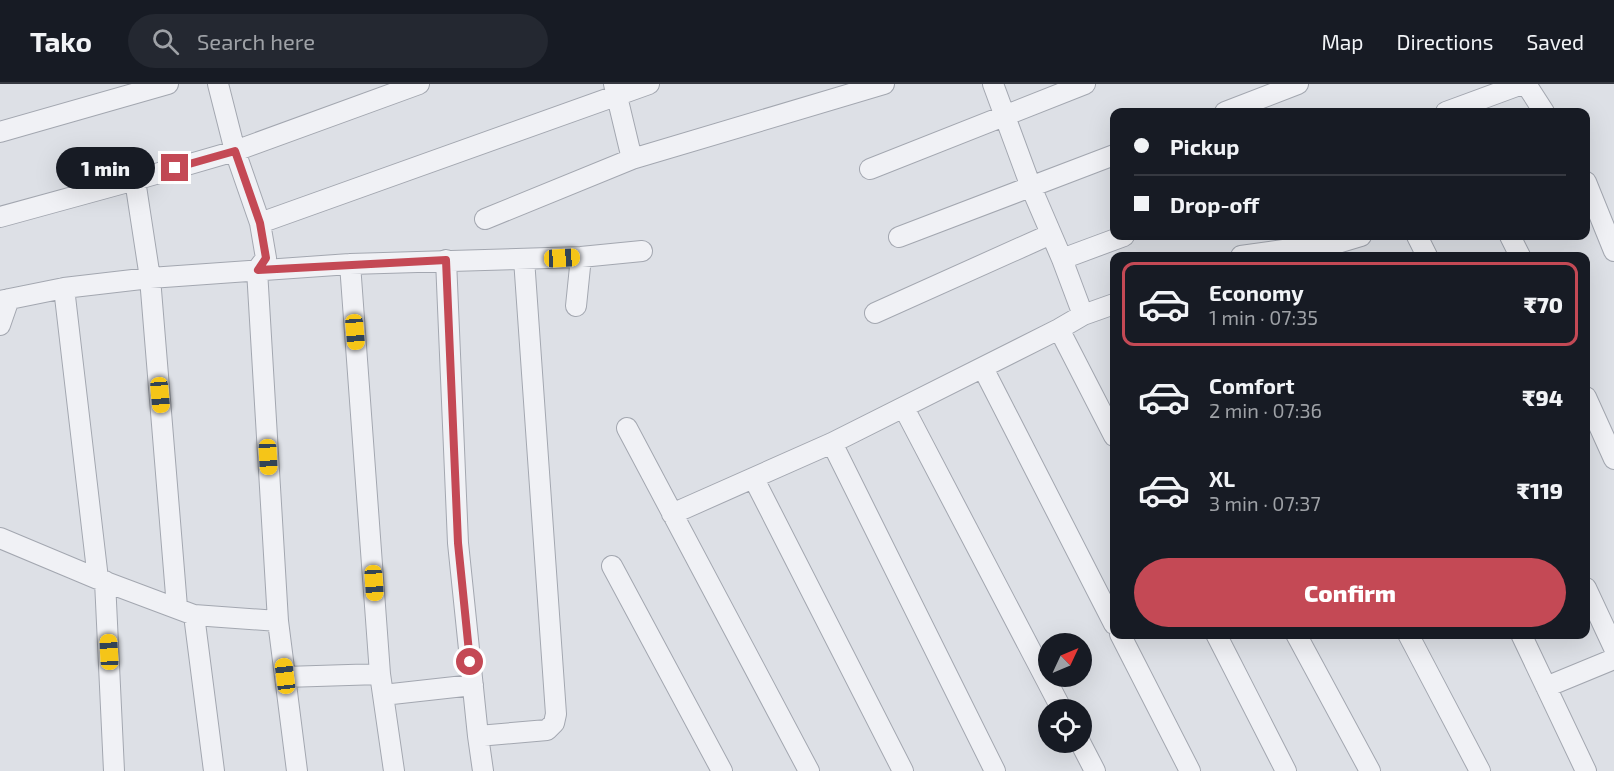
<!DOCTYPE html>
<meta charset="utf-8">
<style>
:root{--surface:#171b24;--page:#242831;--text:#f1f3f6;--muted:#9ea1a6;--line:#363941;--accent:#c44955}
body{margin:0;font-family:"Exo 2",sans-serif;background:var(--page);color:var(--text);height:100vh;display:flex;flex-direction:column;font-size:22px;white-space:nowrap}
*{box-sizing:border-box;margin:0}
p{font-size:20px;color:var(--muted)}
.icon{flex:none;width:33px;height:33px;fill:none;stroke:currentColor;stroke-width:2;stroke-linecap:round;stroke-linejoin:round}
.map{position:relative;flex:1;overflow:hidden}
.drawer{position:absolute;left:1110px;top:168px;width:480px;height:387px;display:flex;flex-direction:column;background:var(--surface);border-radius:12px;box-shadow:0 6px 24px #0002}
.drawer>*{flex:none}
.hud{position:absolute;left:1110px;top:24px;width:480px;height:132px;border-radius:12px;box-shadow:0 6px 24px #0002;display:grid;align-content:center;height:132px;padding:0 24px;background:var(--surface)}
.needle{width:39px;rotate:46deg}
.fabs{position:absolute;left:1038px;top:549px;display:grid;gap:12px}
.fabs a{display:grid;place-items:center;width:54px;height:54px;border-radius:50%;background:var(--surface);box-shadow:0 6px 24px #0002;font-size:30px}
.end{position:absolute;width:27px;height:27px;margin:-14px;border:8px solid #c44955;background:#fff;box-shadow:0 0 0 3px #fff}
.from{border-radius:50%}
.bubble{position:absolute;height:42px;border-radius:21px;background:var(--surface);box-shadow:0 6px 24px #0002;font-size:20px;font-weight:800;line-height:42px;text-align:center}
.car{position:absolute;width:18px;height:36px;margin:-18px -9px;border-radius:8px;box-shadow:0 0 4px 2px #0007;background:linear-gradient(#f5c518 24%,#345 0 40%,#f5c518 0 76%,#345 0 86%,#f5c518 0)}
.hud b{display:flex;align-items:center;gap:21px;height:57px;font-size:22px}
.hud b+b{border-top:2px solid var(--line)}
.hud i{width:15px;height:15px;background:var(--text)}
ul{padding:10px 0 0;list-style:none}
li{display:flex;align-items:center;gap:18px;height:84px;margin:0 12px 9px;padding:0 12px;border:3px solid transparent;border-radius:12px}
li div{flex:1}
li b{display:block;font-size:22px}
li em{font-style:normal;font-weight:800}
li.active{border-color:var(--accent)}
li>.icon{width:54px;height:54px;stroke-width:1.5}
.action{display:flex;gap:12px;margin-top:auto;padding:12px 24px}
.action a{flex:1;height:69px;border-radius:36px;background:var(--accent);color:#fff;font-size:24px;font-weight:800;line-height:69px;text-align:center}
header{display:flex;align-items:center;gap:36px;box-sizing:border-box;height:84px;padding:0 30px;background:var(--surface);border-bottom:2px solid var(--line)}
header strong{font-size:28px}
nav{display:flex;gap:33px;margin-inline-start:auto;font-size:21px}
.search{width:420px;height:54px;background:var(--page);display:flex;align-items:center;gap:15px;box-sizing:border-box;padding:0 21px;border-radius:33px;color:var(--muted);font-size:22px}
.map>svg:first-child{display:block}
</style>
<header>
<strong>Tako</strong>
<div class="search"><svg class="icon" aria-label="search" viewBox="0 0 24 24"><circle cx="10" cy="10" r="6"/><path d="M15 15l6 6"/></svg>Search here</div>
<nav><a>Map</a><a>Directions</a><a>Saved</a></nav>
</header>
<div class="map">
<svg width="1614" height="687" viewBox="0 0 1614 687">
<rect width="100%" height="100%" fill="#dde0e6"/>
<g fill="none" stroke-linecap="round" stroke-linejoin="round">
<g stroke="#a3a7b0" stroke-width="22">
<path id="street" d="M218,0l17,67 25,72 6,35 -9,12 21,351 19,150
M614,0l18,75
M993,0l38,103 31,72 21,56
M1526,0l18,28
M1225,28l73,-28
M1446,28l76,-28
M0,48l168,-48
M870,85l215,-85
M135,96l15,98 27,329
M1586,98l28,69
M0,133l135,-37 100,-29 184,-67
M485,135l147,-60 252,-75
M260,139l389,-139
M1417,152l10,20
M1510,152l10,20
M899,153l215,-82
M1241,172l100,-14 20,-6
M1062,175l62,-23
M446,176l12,283 20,193 5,35
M350,180l30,410 14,97
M64,204l34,291
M0,217l64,-13 86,-10 200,-14 231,-7 61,-6
M576,222l5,-49
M875,229l176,-79
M0,241l9,-26
M1059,245l55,107
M983,284l131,256
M1586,313l28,62
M904,324l158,302
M627,344l182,343
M832,359l163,328
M754,395l149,292
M672,430l160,-71 227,-114 24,-14 31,-11
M0,454l98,41 96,36 84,6
M612,482l110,205
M105,497l9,190
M1586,504l28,60
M194,531l20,156
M1120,550l70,137
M1216,550l70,137
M1296,550l74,137
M1408,550l72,137
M1521,550l65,137
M285,593l95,-3
M1546,603l68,-28
M383,611l90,-10
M478,652l69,-6 7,-7 2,-9 -32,-455
M1080,658l15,29"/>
</g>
<use href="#street" stroke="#f0f1f5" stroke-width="20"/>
</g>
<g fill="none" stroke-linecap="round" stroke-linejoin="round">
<path stroke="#c44955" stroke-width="8" d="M175,84l60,-17 25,72 6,35 -8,12 188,-10 12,283 12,119"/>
</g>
</svg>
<div class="fabs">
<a><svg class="needle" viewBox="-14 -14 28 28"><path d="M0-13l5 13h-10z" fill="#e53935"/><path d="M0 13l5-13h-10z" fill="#9ea1a6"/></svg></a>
<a><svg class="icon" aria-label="locate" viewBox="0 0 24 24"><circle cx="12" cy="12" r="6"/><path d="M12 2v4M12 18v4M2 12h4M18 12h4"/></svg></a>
</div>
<i class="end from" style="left:470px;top:578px"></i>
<i class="end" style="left:175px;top:84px"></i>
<div class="bubble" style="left:56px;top:63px;width:99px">1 min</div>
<i class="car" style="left:562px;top:174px;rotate:87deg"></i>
<i class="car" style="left:355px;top:248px;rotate:175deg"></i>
<i class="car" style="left:160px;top:311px;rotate:175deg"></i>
<i class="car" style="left:268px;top:373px;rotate:177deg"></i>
<i class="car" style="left:374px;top:499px;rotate:176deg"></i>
<i class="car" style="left:109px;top:568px;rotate:357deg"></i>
<i class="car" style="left:285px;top:592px;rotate:353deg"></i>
<div class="hud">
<b><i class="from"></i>Pickup</b>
<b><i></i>Drop-off</b>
</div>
<section class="drawer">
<ul>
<li class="active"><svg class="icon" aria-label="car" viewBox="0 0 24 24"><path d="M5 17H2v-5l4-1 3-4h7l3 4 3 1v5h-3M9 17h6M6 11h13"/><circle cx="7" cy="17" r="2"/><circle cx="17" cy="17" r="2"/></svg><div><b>Economy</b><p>1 min · 07:35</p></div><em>₹70</em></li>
<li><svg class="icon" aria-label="car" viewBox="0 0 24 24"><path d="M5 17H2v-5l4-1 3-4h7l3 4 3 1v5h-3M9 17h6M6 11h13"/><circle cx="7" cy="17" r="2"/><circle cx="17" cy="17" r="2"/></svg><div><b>Comfort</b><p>2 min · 07:36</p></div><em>₹94</em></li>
<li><svg class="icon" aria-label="car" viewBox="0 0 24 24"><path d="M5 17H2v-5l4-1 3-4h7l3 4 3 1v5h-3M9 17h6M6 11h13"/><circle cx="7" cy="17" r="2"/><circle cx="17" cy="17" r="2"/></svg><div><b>XL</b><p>3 min · 07:37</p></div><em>₹119</em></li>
</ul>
<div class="action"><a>Confirm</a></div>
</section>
</div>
